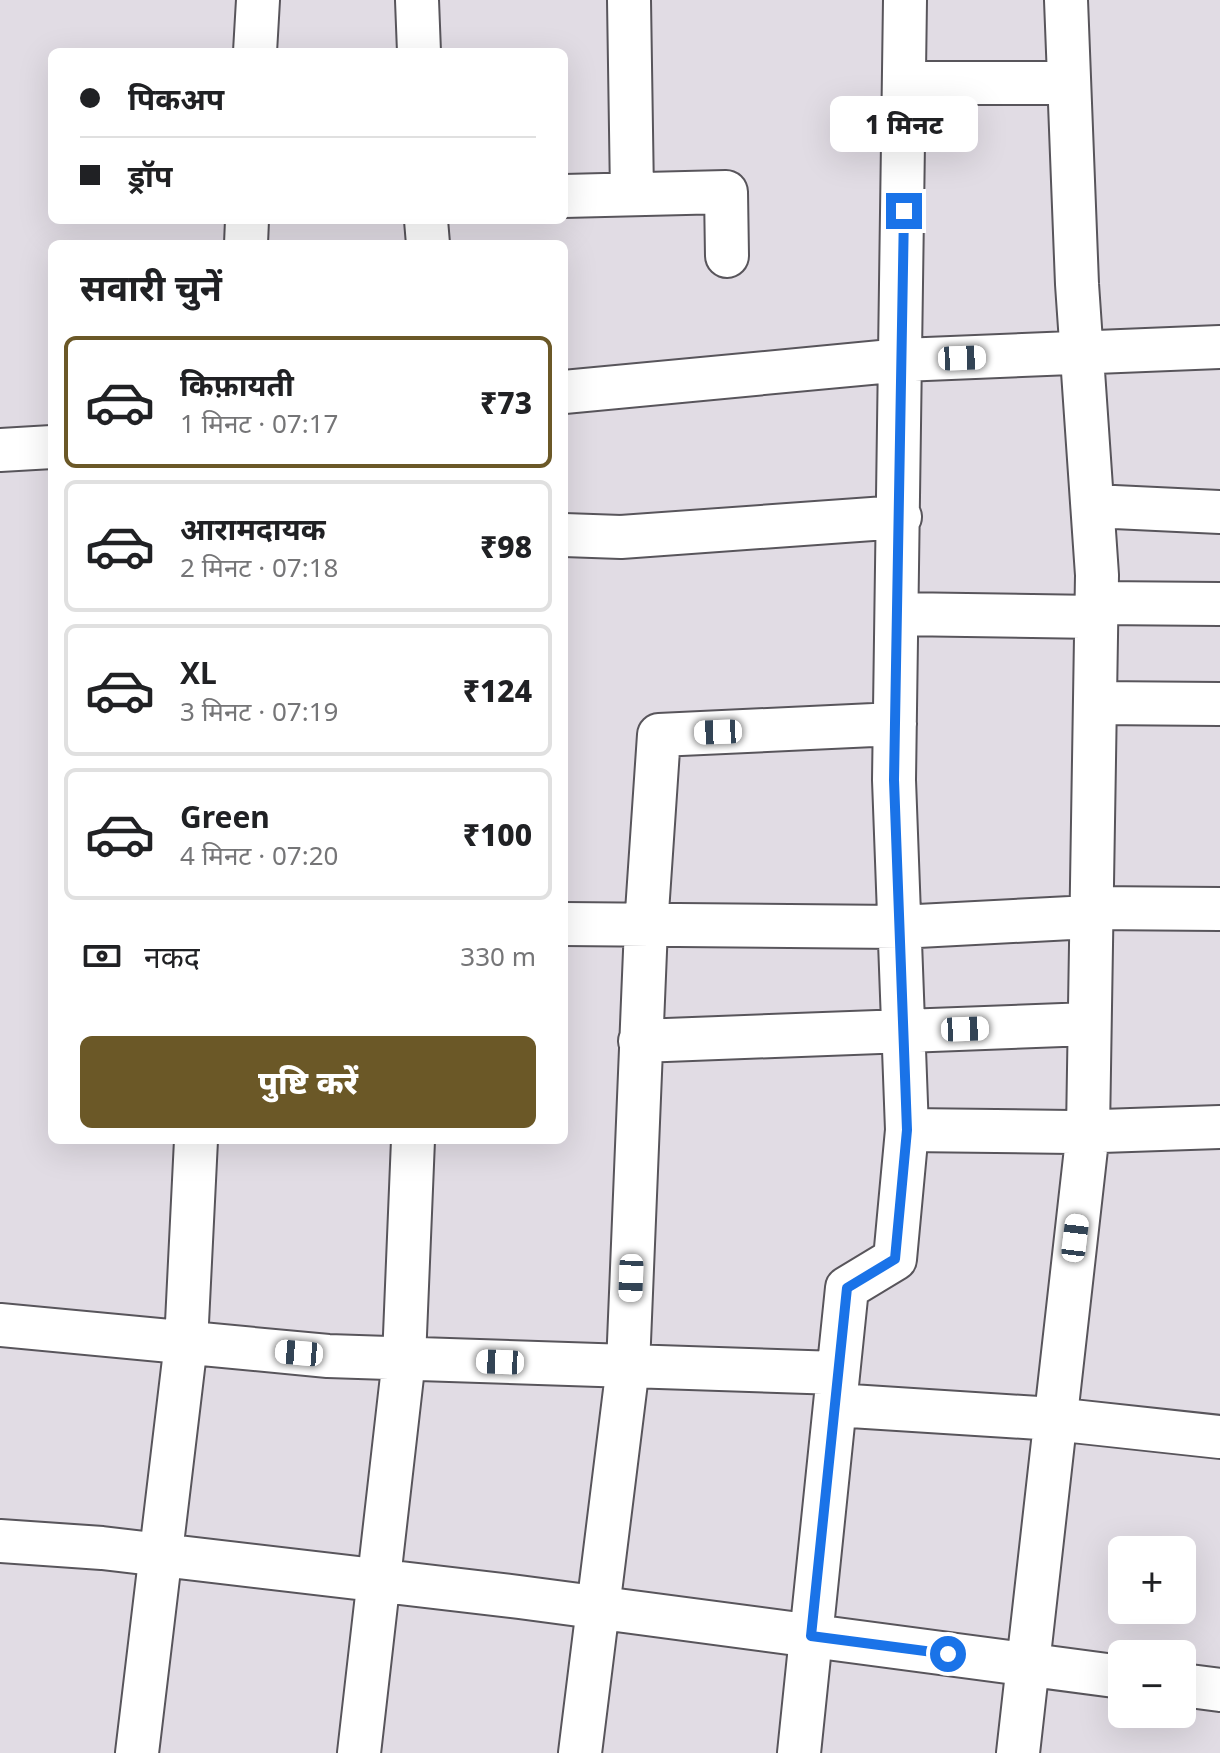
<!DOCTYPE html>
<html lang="hi">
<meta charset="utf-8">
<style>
:root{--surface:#fff;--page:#f2f2f2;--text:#202124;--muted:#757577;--line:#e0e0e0;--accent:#6b5827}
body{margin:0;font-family:"Noto Sans","Noto Sans Devanagari",sans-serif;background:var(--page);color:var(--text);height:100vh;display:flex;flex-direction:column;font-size:30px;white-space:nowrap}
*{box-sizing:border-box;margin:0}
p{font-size:26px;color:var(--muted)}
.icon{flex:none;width:44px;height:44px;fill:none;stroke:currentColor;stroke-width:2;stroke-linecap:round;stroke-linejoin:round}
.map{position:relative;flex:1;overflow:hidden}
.side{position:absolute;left:48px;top:240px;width:520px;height:904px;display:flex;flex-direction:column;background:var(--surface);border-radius:12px;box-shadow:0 8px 32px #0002}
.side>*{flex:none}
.top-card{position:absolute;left:48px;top:48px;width:520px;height:176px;border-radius:12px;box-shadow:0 8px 32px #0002;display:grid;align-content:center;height:176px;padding:0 32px;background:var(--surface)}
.fabs{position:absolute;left:1108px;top:1536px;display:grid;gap:16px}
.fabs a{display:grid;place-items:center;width:88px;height:88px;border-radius:12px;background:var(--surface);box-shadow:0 8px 32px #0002;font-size:40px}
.end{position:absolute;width:36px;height:36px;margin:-18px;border:10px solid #1a73e8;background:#fff;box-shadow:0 0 0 4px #fff}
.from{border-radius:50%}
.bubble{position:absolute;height:56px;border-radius:12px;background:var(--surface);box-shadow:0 8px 32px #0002;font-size:26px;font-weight:800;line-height:56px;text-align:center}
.car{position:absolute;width:24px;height:48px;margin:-24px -12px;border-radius:10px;box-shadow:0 0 6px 2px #0007;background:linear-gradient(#fff 24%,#345 0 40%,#fff 0 76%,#345 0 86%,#fff 0)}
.top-card b{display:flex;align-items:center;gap:28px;height:76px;font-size:30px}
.top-card b+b{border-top:2px solid var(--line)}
.top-card i{width:20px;height:20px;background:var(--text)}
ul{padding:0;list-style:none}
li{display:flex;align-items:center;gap:24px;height:132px;margin:0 16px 12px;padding:0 16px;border:4px solid var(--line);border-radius:12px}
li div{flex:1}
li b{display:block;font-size:30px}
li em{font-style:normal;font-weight:800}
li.current{border-color:var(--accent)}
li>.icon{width:72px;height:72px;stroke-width:1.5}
h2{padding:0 32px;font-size:36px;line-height:96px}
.pay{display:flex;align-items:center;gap:20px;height:88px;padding:0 32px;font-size:30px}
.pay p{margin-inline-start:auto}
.cta{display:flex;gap:16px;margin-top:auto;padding:16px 32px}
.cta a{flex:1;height:92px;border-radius:12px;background:var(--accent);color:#fff;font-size:32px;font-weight:800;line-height:92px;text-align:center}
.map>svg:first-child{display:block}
</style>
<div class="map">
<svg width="1220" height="1753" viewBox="0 0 1220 1753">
<rect width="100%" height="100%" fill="#e1dce4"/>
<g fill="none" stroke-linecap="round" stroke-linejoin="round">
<g stroke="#58555b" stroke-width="46">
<path id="minor" d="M417,0l2,52
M629,0l3,194
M255,52l3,-52
M905,83h164
M564,196l162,-4 1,64
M426,220l2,24
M246,244l1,-24
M564,392l338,-32 318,-13
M0,450l52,-3
M1093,506l127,6
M564,535l57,2 279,-20
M1097,603l123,1
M898,614l199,3
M1095,703l125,1
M1090,908l130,1
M564,924l335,3 191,-10
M640,1041l449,-17
M907,1130l165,2 148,-5
M0,1325l328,31 510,17
M835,1405l219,14 166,18
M0,1541l102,7 417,49 603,80
M1182,1685l38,5
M137,1753l49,-410 10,-203
M359,1753l45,-394 9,-219
M580,1753l48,-387 18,-439 13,-192 236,-11
M799,1753l48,-465 48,-29 12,-129 -13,-350 11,-780
M1018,1753l70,-622 9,-556 -20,-291 -11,-284"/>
</g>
<use href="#minor" stroke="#fff" stroke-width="42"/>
</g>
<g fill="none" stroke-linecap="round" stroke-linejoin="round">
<path stroke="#1a73e8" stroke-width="10" d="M904,211l-10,569 13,350 -12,129 -48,29 -36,348 137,18"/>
</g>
</svg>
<div class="fabs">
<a>+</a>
<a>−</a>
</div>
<i class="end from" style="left:948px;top:1654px"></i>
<i class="end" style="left:904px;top:211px"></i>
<div class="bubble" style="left:830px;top:96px;width:148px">1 मिनट</div>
<i class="car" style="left:962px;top:358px;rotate:88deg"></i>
<i class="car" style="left:718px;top:732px;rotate:268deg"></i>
<i class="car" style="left:965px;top:1029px;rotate:88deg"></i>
<i class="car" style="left:1075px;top:1238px;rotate:7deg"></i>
<i class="car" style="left:631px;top:1278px;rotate:182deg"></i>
<i class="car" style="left:299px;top:1353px;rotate:275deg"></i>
<i class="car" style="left:500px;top:1362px;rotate:272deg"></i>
<div class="top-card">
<b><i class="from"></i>पिकअप</b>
<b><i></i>ड्रॉप</b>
</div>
<section class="side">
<h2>सवारी चुनें</h2>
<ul>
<li class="current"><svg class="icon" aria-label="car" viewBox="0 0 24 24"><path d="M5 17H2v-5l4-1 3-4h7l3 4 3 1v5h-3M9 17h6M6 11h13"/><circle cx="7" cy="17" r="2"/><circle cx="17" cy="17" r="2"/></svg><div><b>किफ़ायती</b><p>1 मिनट · 07:17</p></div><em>₹73</em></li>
<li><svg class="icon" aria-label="car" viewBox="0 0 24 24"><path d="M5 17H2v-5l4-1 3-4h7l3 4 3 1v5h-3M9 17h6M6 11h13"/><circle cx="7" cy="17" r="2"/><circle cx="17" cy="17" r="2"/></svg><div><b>आरामदायक</b><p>2 मिनट · 07:18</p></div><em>₹98</em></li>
<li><svg class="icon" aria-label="car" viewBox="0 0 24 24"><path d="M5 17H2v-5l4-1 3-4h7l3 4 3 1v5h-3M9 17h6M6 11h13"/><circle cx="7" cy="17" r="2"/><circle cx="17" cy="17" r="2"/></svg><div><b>XL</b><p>3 मिनट · 07:19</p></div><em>₹124</em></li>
<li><svg class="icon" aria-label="car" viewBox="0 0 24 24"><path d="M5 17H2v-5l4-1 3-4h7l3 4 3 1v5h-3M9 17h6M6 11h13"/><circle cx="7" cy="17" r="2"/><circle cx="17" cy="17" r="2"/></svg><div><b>Green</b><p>4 मिनट · 07:20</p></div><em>₹100</em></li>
</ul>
<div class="pay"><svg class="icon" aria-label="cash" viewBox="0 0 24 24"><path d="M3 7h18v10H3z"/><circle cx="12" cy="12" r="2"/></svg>नकद<p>330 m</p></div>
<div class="cta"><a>पुष्टि करें</a></div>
</section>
</div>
